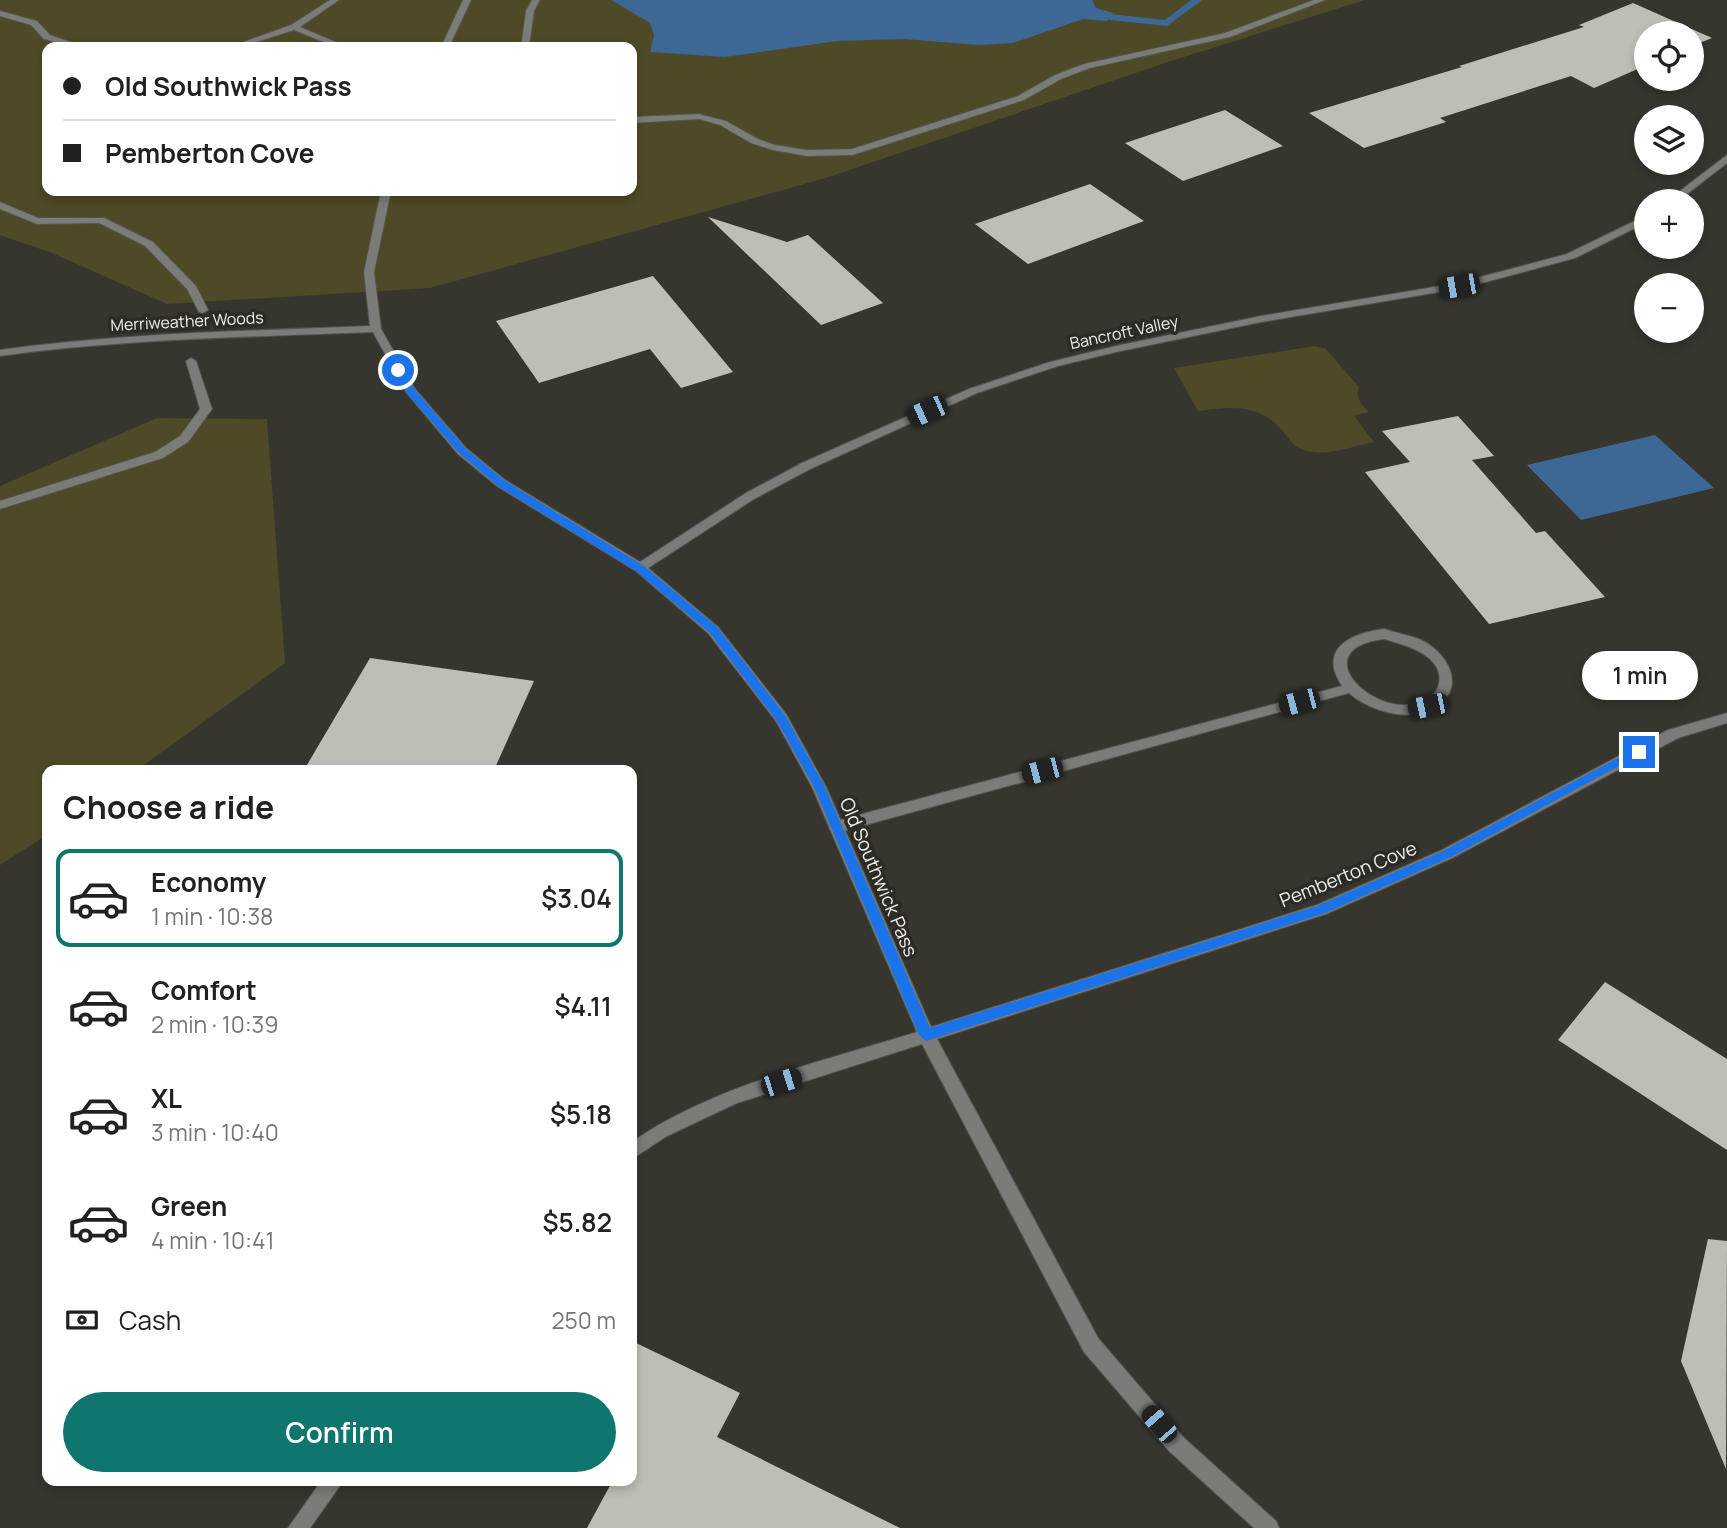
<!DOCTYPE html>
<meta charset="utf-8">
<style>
:root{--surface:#fff;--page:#f6f6f6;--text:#202124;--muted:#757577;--line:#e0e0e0;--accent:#0f766e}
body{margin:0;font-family:Manrope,sans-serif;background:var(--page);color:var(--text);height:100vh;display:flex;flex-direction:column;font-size:26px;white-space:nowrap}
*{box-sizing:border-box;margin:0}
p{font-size:23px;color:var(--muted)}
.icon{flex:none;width:38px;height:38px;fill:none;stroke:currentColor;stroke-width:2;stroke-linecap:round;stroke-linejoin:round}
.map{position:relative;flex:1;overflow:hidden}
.panel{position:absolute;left:42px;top:765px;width:595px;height:721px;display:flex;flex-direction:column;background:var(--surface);border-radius:14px;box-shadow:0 4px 10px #0003}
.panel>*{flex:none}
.banner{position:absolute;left:42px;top:42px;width:595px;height:154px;border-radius:14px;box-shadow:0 4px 10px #0003;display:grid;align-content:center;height:154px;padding:0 21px;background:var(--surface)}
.controls{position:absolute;left:1634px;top:21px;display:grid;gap:14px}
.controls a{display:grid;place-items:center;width:70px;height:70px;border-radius:50%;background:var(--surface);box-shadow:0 4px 10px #0003;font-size:35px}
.end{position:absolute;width:32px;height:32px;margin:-16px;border:9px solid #1a73e8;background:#fff;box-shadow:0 0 0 4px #fff}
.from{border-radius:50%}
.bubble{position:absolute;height:49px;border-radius:24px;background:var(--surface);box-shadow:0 4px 10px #0003;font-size:23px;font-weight:600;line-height:49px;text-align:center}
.car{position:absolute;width:21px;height:42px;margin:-21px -10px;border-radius:9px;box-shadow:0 0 5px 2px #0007;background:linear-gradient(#222 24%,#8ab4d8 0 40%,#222 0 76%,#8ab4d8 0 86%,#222 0)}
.banner b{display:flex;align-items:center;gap:24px;height:66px;font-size:26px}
.banner b+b{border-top:2px solid var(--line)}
.banner i{width:18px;height:18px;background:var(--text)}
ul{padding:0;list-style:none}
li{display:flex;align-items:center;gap:21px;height:98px;margin:0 14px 10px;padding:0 7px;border:4px solid transparent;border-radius:14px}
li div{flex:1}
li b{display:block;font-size:26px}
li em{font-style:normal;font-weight:600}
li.on{border-color:var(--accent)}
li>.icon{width:63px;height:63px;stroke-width:1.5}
h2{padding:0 21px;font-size:32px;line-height:84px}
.pay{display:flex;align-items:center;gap:18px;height:77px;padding:0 21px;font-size:26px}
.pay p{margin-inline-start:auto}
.cta{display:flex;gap:14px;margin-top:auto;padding:14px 21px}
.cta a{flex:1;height:80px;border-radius:42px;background:var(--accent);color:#fff;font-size:28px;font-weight:600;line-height:80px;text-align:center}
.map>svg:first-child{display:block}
</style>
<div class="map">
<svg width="1727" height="1528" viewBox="0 0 1727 1528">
<rect width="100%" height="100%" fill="#36362f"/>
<path fill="#4e4926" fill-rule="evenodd" d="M0,0h1365l-194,61 -345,117 -396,110 -263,16 -115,-51 -52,-18zM47,47h585v144h-585z
M1315,346l11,3 33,38c-4,11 2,17 10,25l-15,4 20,26c-24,5 -51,17 -75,6 -8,-4 -13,-14 -19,-20 -23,-25 -51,-21 -82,-17l-24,-43z
M157,418l110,1 18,244 -148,107h-90v65l-47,30v-379z"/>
<path fill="#3d6895" d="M611,0h481l4,8 17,5 -6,8 -24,-2 -70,24 -35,2 -73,-6 -68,2 -112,16 -75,-5 4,-17 -4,-12z
M1655,435l59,53 -133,32 -54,-55z"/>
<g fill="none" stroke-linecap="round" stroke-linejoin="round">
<path fill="#3d6895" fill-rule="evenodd" d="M1191,0h11l-35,26 -57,-6 -5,-3 5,-3 55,6z"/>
</g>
<path fill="#bfbeb6" d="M1633,3l79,35 -20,8v-13h-45v32l-53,23 -23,-12 -131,42 6,4 -82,26 -55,-35 153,-46 -3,-1 125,-39 -5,-2z
M1225,110l58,36 -100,35 -58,-38z
M1090,184l54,37 -116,43 -53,-40z
M708,217l79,25 21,-7 75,68 -62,22z
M653,276l80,96 -52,16 -31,-39 -111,34 -43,-62z
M1458,416l36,40 -22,4 64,73 9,-2 60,66 -116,27 -124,-152 45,-10 -28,-31z
M370,658l164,23 -40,89h-190z
M1605,982l122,77v91l-169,-110z
M1708,1239l19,2 -1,228 -45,-108z
M632,1341l108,52 -23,44 183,91h-313l26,-48h19z"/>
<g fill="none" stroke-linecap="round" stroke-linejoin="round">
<g stroke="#54544d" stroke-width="2">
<path id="lane" d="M330,0h9l-39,27 47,20h-11l-42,-17 -53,17h-12l62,-22z
M532,0h8l-6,11 -5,36h-8l5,-36z
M1314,0h11l-95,37 -140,31 -29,11 -37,21 -171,55 -46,1 -34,-6 -22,-7 -31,-18 -21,-6 -67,4v-6l67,-3 27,7 32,18 17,6 32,5 45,-1 166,-53 37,-21 29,-11 141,-31z
M0,11l37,10 13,14 35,12h-12l-29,-8 -13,-14 -31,-9z
M0,202l38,16h66l49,24 43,44 12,24 -5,3 -4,-1 -12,-23 -42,-43 -46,-23 -62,1 -37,-15z
M191,358l5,3 16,48 -24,33 -25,16 -163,51v-8l155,-49 25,-16 20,-27 -14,-48z
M1384,629c12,4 26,6 37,11 24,11 45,43 19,64 -25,21 -69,8 -91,-11l-513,140 -5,-2 -2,-4 2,-4 5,-2 506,-135c-25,-38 10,-53 42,-57zM1384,639c21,6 64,17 54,48 -3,8 -12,14 -20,16 -47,14 -114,-54 -34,-64z"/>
</g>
<g stroke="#54544d" stroke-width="2">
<path id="street" d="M463,0h8l-22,47h-8z
M1727,155v8l-49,38h-11z
M381,191h10l-17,81 7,57 34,60 51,59 39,32 135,82 106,-69 56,-30 167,-74 81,-27 66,-16 145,-30 197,-33 109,-29 80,-39v7l-72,36 -112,30 -202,34 -145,30 -58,14 -81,27 -167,76 -56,30 -106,69 70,59 68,87 40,73 105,240 386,-122 125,-55 226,-120 59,-17v10l-49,15 -226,120 -126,56 -389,125 161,299 85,99 93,84 3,7h-25l-85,-77 -85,-99 -162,-308 -185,59 -70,33 -35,23v-17c82,-57 190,-80 285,-110l-105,-245 -36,-66 -68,-88 -72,-62 -139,-85 -39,-32 -52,-62 -33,-60c-125,5 -250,7 -373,24v-6c123,-17 247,-19 370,-24l-6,-54z
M322,1480h22l-34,48h-22z"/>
</g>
<use href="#lane" fill="#7b7b77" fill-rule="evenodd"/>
<use href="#street" fill="#7b7b77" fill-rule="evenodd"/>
</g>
<path fill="#1a73e8" d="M395,368h7l12,21 52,60 39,32 139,85 73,61 68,88 40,72 105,241 387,-122 126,-55 192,-102h8l2,3 -194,105 -126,56 -399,128 -7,-6 -105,-248 -37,-66 -68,-89 -73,-61 -138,-85 -39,-33 -53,-61z"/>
<g text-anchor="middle" stroke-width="7" stroke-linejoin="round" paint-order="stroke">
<g font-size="16" fill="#efefea" stroke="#2c2b25">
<text transform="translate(187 321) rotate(-3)" y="6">Merriweather Woods</text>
<text transform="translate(1124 332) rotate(-12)" y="6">Bancroft Valley</text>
</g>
<g font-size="19" fill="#efefea" stroke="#2c2b25">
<text transform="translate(1348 874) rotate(-22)" y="7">Pemberton Cove</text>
<text transform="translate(879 877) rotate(67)" y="7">Old Southwick Pass</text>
</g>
</g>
</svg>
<div class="controls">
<a><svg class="icon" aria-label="locate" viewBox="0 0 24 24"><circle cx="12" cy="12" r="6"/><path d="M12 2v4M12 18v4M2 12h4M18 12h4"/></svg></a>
<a><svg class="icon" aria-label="layers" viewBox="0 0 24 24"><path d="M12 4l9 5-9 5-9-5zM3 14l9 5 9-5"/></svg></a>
<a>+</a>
<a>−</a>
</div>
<i class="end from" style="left:398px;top:370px"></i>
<i class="end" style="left:1639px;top:752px"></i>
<div class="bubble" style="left:1582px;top:651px;width:116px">1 min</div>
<i class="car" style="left:1459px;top:286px;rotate:260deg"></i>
<i class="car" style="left:927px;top:411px;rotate:246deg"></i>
<i class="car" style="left:1299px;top:702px;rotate:255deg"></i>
<i class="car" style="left:1428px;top:706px;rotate:258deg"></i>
<i class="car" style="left:1042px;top:771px;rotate:255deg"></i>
<i class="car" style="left:781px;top:1082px;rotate:72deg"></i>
<i class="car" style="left:1159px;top:1424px;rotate:319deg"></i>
<div class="banner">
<b><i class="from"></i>Old Southwick Pass</b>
<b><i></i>Pemberton Cove</b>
</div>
<section class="panel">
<h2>Choose a ride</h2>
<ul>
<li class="on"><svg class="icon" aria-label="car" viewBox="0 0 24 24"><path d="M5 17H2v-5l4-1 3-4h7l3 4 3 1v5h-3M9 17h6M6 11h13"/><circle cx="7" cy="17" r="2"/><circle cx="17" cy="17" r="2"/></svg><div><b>Economy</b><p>1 min · 10:38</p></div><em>$3.04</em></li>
<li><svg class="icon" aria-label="car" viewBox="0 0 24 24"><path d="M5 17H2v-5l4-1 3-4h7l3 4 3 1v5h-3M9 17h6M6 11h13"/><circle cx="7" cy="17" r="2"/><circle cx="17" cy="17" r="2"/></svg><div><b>Comfort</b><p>2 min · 10:39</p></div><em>$4.11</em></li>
<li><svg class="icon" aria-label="car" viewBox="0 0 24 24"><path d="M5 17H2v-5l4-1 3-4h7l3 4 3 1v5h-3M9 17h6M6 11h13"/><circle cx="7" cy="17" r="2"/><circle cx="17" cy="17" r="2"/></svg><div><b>XL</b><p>3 min · 10:40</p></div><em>$5.18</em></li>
<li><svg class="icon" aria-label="car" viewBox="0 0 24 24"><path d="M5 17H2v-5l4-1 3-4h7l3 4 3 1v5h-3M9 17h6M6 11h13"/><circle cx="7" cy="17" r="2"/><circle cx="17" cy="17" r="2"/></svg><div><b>Green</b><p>4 min · 10:41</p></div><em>$5.82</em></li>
</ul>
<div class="pay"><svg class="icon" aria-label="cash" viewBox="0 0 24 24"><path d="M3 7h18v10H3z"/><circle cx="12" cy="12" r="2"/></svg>Cash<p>250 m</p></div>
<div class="cta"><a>Confirm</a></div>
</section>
</div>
